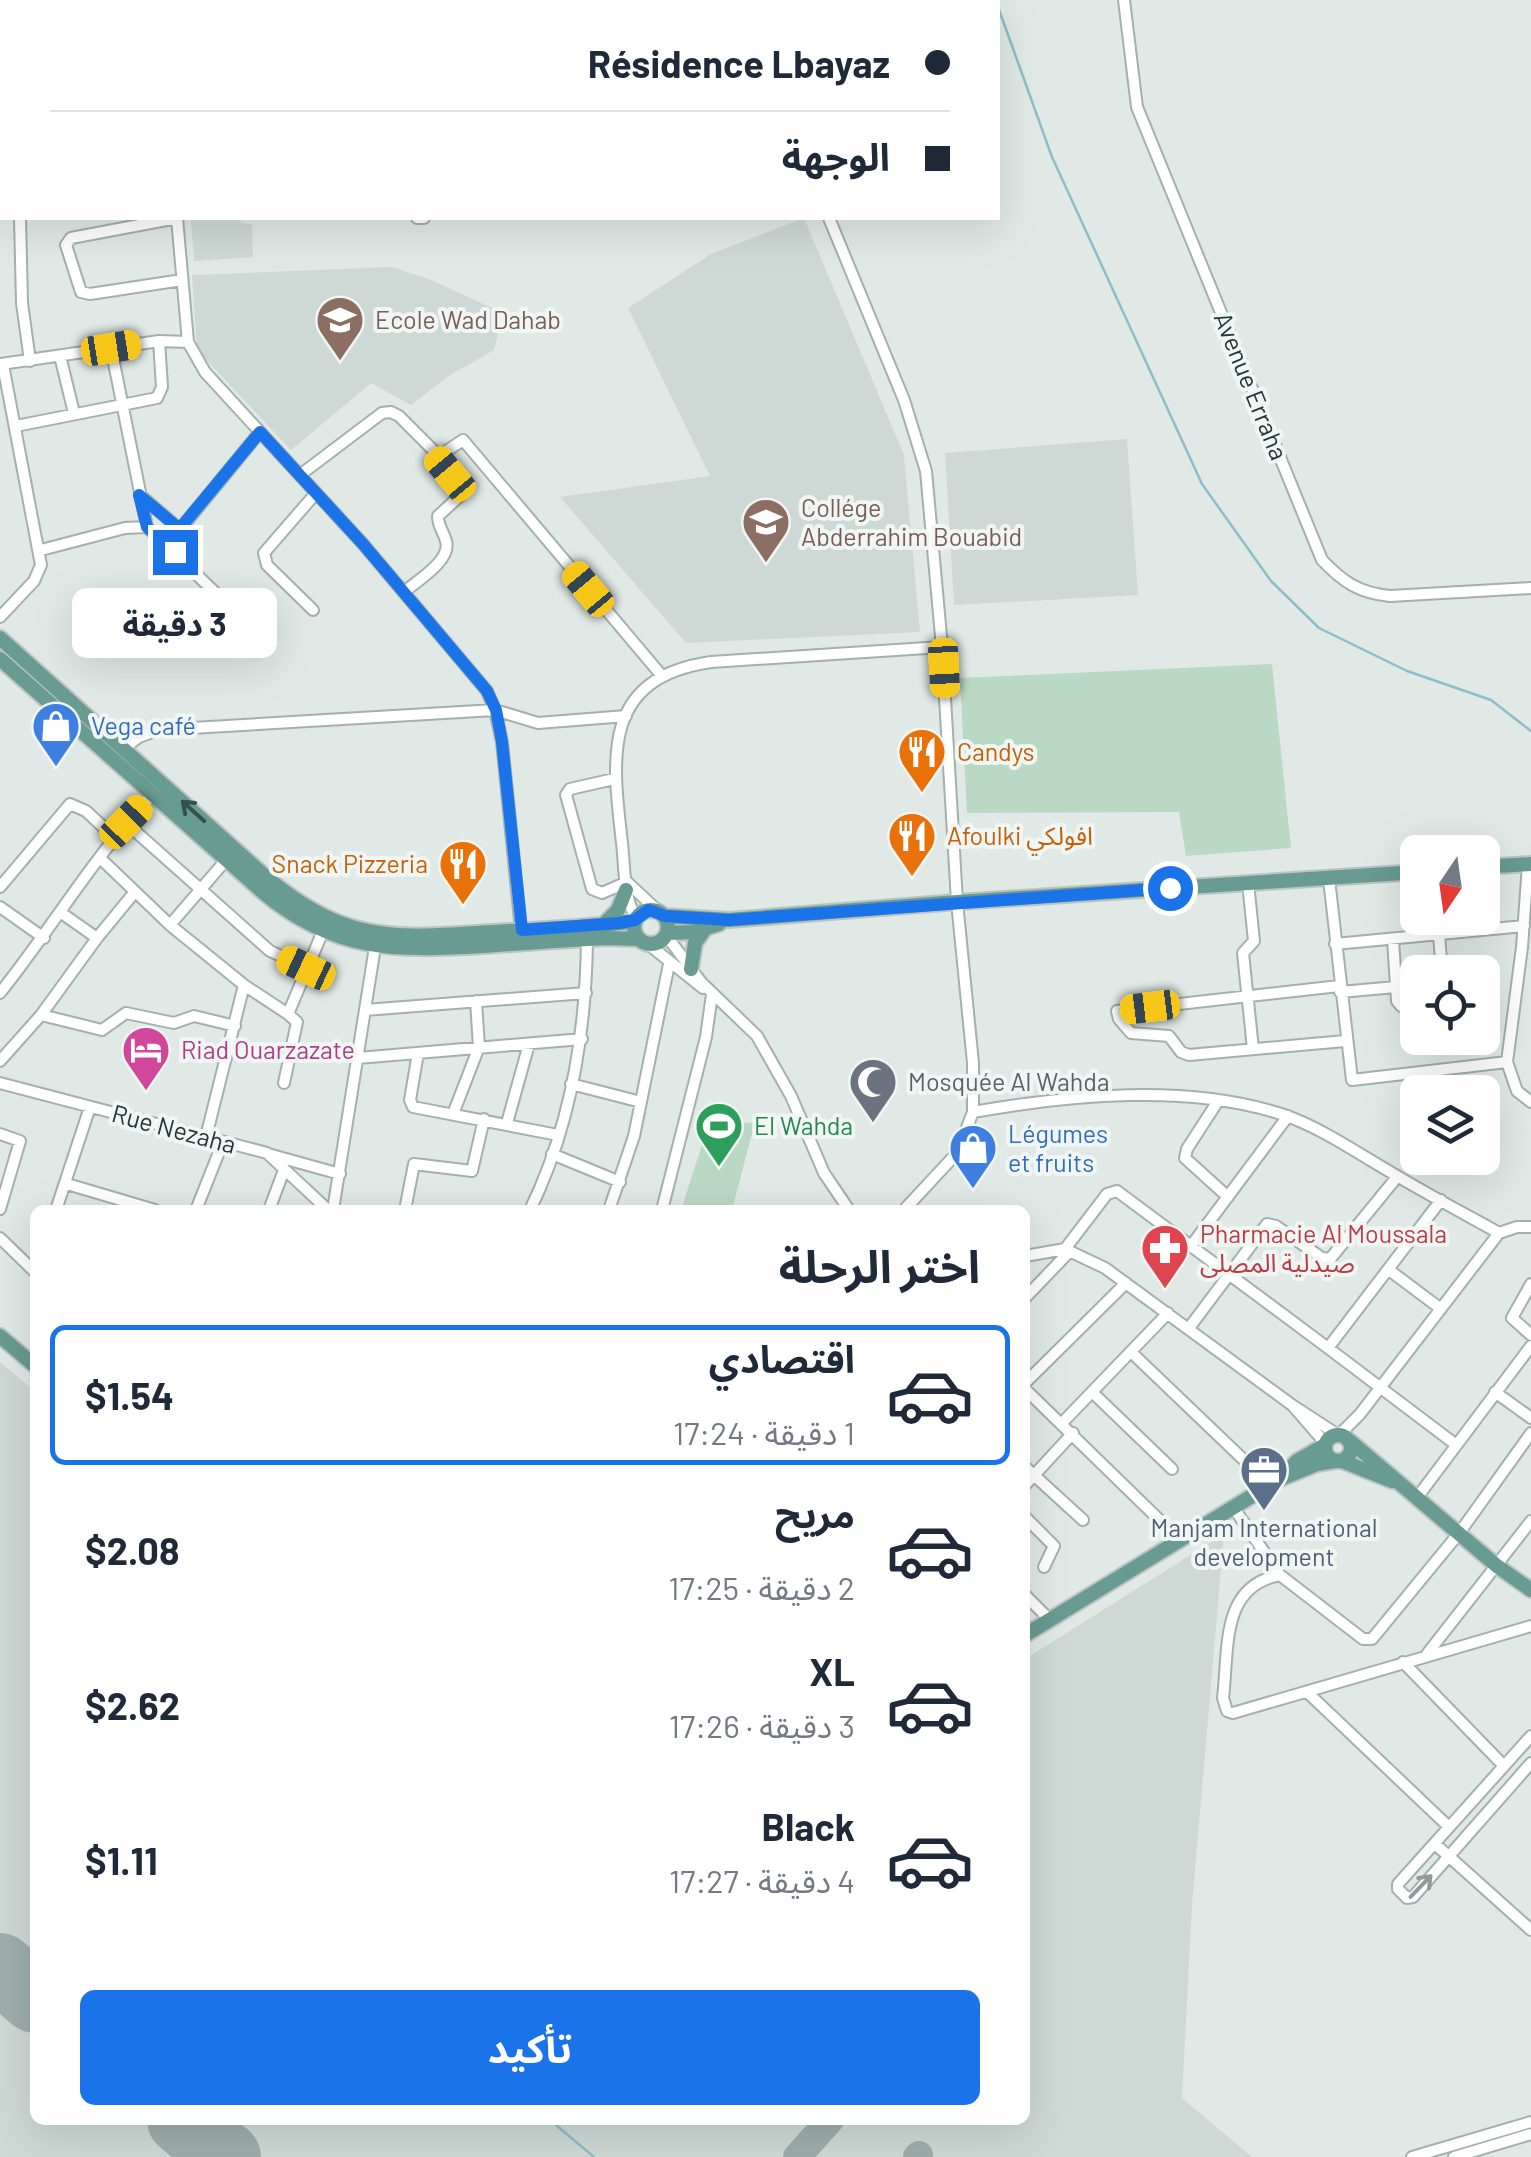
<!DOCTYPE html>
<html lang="ar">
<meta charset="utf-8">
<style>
:root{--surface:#fff;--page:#f2f2f3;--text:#1f2937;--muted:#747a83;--line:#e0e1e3;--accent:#1a73e8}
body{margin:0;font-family:Barlow,"Noto Sans Arabic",sans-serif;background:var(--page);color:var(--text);direction:rtl;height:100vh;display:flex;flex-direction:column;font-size:38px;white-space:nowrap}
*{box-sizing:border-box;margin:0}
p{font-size:32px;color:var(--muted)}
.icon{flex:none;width:55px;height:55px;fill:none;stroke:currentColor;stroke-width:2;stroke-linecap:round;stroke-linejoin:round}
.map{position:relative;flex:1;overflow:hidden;direction:ltr}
.panel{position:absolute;left:30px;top:1205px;width:1000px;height:920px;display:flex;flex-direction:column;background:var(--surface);border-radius:15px;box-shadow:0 10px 40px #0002;direction:rtl}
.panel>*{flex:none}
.hud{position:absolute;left:0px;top:0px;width:1000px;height:220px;box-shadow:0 10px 40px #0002;direction:rtl;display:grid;align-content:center;height:220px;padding:0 50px;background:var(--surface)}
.needle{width:65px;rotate:193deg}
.tools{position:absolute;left:1400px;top:835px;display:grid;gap:20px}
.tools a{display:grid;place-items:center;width:100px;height:100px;border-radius:15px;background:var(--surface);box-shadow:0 10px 40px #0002;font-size:50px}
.end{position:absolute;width:45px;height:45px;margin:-22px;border:12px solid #1a73e8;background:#fff;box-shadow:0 0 0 5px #fff}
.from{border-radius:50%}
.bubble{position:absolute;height:70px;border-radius:15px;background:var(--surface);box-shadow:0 10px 40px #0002;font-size:32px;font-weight:700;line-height:70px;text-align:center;direction:rtl}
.car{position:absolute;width:30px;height:60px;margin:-30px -15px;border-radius:12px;box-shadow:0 0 8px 2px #0007;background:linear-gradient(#f5c518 24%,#345 0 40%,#f5c518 0 76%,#345 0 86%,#f5c518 0)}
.hud b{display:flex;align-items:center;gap:35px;height:95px;font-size:38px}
.hud b+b{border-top:2px solid var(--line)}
.hud i{width:25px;height:25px;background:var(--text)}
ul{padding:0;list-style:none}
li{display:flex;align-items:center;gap:30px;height:140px;margin:0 20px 15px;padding:0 30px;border:5px solid transparent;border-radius:15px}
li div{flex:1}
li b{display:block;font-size:38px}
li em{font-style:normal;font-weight:700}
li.current{border-color:var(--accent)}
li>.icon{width:90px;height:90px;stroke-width:1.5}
h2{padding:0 50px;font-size:45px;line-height:120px}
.button{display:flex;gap:20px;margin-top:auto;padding:20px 50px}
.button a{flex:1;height:115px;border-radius:15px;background:var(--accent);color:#fff;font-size:40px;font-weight:700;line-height:115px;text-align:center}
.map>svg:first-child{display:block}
</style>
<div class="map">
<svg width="1531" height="2157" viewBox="0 0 1531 2157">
<rect width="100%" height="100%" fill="#e0e9e6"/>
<path fill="#ced9d5" d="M191,218h49l1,5 11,1 1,33 -59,4z
M804,218l100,237 16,177 -234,11 -126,-146 150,-21 -82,-168 83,-54z
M392,267l39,13 72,33 -9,37 -47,27 -36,28 -40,-22 -80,67 -94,-100 -5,-75z
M1127,439l11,156 -184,10 -9,-152z
M0,1362l35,29v729h990v-461l199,-125 -32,371 -10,193 70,59h-1252z"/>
<path fill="#bad9c5" d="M1272,664l19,184 -105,8 -7,-44 -212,1 -7,-135z
M755,1122l-23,88h-51l27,-84z"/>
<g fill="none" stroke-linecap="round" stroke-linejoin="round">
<path stroke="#8cbdca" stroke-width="2.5" d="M994,0l2,2
M998,7l54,150 150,327 69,97 48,47 88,43 84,29 40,31
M550,2120l44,37"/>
<path stroke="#9eaeaa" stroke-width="28" d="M797,2157l33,-37
M917,2157l2,-2"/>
<path stroke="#9eaeaa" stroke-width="70" d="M0,1968l35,30
M182,2120l44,37"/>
<g stroke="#a3b0ad" stroke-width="14">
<path id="minor" d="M308,0l2,2
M368,0l2,2
M442,0l1,2
M762,0v2
M1124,0l13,107 185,453c21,22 37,33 68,36l141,-8
M162,2l2,-2
M270,2l3,-2
M331,2l2,-2
M383,2l2,-2
M0,76h2
M20,218l2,85 8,58
M177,218l11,124 17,30 158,172 124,147 8,19 7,32 19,188
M177,218l-106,20 -5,7 15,47 9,2 92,-14
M417,218h7
M829,218l75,182 22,71 16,176 15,255 16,161v49l-16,41 -53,57
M111,348l36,179
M60,356l14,57
M1,364l158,-23 29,1
M16,426l141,-28 5,-11 -3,-46
M300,475l82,-62 9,-1 8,4 40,40 24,-16 199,236
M140,495l36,31 6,1 78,-95
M41,550l84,-22 22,-1 76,73
M404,592c13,-11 48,-32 42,-51 -3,-11 -8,-14 -8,-25l24,-22 -28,-40
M313,610l-46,-45 -3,-12 52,-60
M0,617l34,-36 7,-16 -38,-200
M123,749l16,-12 19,-7 337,-20 43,13 88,-7
M614,779l-44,10 -4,6 26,94 10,4 25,-11
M126,823l144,128 37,17
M100,858l70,67 74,60
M1528,864l-6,83 -15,115 10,29 14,11
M1329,879l23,201 155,-18
M627,882l32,30
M1248,883l6,58 -11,12 10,96
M0,887l70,-83 16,7 28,26
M0,907l44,31
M636,918c-13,-22 -11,-50 -14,-75 -10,-86 -21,-165 89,-181l231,-15
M170,925l56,-65
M666,935l35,47 56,54 34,60 33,77 25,37
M1439,935l3,37
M97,938l37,-45
M1393,939l4,62 4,5h17
M648,944l55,44
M1335,944l189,-18
M1339,986l-222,25 2,8 12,14 38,3 12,16 8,3 156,-14
M1340,992l56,-5
M0,993c52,-65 94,-137 152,-198
M365,1010l221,-17
M41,1015l61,15 24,-17 48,10 20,-7 41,10
M418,1053l-8,47 3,7 145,28
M358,1058l224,-19
M0,1061l41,-46 56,-77 -37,-26
M0,1083l267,70 61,57
M284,1083l13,-61 -9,-8
M571,1084l70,18
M1218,1101l-31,48 -2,9 43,39
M973,1112c97,-17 216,-29 311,3 38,13 73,38 108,58 35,21 71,40 107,60
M453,1114l26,-67 -3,-46
M507,1123l22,-79
M0,1134l20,7 -20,68
M206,1137l38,-152 44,29 35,-83
M268,1154l72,20
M552,1154l68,28
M67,1184l88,26
M56,1210l34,-103
M196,1210l27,-68
M269,1210l15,-40
M333,1210l42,-263
M405,1210l9,-46 58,7 12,-52
M530,1210c41,-84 56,-178 57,-271
M609,1210l25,-74 35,-172
M662,1210l44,-173 6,-43
M0,1238l35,34
M1191,1246l97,-130
M1065,1249l42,-55 10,-3 211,157 113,-148
M1025,1256l40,-7 40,19 187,137 46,30
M1389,1270l52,39
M1531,1284l-19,34 19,17
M1025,1298l45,-47
M1189,1328l78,-104 9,2 46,32 8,1 67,-82
M1328,1348l127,96
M1131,1352l139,133
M1025,1383l101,-100
M1025,1389l155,151
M1092,1392l80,77
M1495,1392l36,26
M1293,1406l32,37
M1062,1423l106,-110
M1340,1434l20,-20 139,-181 18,-6h14
M1025,1467l58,53
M1025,1485l48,-52
M1416,1499l115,-153
M1233,1507l47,68 83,64h9l88,-107 71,-99
M1025,1517l29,29 -10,21
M1280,1575c-60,11 -51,74 -57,123l4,13 6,2 298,-87
M1025,1595l25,25
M1427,1654l104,-133
M1403,1662l101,104
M1307,1692l142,135
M1531,1736l-133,148v5l9,9 6,-1 118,-134
M1435,1844l96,86
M1412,2157l119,-35
M1454,2157l77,-23"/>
</g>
<g stroke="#bdc3c2" stroke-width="18">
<path id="major" d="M43,2l6,-2
M0,17h2
M0,638l268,241c26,21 54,40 87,49 46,13 94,6 140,4 47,-3 93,-4 140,-11
M0,659l264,234c71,59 132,58 219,53 41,-3 83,-6 124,-8l32,1
M1482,867l49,-3
M634 927a17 17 0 1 1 34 0a17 17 0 1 1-34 0Z
M665,916l64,4 228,-18 461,-30
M602,926l16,-16 8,-20
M667,933l26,-1 26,-8
M691,969l4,-26 10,-14
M0,1336l35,30
M1325 1448a13 13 0 1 1 26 0a13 13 0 1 1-26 0Z
M1350,1441l147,125 34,24
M1342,1461l50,20
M1285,1473l12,-12 28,-16
M1025,1635l253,-155 39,-16 18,-3"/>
</g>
<use href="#minor" stroke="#fff" stroke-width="10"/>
<use href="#major" stroke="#689b91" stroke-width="14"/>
</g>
<defs><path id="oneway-shaft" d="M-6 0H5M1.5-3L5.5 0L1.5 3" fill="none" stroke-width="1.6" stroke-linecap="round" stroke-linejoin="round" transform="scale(2.5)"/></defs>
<use stroke="#34514b" href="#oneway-shaft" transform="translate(193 811) rotate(-138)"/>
<use stroke="#909c9a" href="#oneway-shaft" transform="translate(1421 1886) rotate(-46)"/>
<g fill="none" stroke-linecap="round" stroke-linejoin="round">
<path stroke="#1a73e8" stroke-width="12" d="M175,552l-28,-25 -8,-32 37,31h6l78,-94 103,112 124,147 9,19 6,32 20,188 97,-7 16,-3 14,-10 16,6 64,4 441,-32"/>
</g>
<defs>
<g id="university-pin" transform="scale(2.5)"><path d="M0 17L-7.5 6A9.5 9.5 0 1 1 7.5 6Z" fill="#8d6e63" stroke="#f0f6f4"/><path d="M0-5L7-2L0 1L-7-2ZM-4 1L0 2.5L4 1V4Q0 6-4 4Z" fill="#fff"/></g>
<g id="shop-pin" transform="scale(2.5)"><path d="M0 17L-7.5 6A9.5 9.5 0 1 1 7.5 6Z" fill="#3f7fe0" stroke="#f0f6f4"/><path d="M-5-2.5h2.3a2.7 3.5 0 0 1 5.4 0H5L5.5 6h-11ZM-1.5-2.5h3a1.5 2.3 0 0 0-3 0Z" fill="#fff"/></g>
<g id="restaurant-pin" transform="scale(2.5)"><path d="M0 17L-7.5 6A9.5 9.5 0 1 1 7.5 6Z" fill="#e8710a" stroke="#f0f6f4"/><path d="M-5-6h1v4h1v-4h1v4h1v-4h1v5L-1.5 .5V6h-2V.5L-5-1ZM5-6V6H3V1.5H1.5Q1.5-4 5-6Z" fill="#fff"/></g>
<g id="hotel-pin" transform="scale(2.5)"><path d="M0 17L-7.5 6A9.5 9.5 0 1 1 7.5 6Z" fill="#d1479c" stroke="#f0f6f4"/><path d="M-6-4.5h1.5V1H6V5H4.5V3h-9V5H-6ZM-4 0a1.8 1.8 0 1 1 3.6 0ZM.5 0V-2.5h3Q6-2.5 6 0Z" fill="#fff"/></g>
<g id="mosque-pin" transform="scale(2.5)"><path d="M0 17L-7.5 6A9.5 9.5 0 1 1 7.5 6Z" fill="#6b7280" stroke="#f0f6f4"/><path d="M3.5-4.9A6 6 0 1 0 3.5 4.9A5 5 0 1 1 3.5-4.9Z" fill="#fff"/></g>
<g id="stadium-pin" transform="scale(2.5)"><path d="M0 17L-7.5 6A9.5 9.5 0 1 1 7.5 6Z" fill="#2e9e5b" stroke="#f0f6f4"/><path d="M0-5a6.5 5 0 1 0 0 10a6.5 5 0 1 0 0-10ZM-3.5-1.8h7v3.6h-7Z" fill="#fff"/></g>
<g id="pharmacy-pin" transform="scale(2.5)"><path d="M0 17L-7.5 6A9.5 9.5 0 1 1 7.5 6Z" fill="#e0444e" stroke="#f0f6f4"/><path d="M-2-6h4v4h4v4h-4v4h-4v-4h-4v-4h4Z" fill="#fff"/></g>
<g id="office-pin" transform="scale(2.5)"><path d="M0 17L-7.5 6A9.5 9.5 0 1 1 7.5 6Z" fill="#5c6f8a" stroke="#f0f6f4"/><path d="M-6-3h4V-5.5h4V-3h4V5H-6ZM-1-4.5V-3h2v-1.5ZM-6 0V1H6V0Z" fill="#fff"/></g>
</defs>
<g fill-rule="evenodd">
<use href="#university-pin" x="340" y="320"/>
<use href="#university-pin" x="766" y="522"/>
<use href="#shop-pin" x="56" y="726"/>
<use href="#restaurant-pin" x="922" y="752"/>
<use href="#restaurant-pin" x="912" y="836"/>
<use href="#restaurant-pin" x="463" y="864"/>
<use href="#hotel-pin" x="146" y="1050"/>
<use href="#mosque-pin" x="873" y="1082"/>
<use href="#stadium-pin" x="719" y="1126"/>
<use href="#shop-pin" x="973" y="1148"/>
<use href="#pharmacy-pin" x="1165" y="1248"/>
<use href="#office-pin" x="1264" y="1470"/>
</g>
<g text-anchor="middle" stroke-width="8" stroke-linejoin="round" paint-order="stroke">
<g font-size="25" fill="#785e54" stroke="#f0f6f4" text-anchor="start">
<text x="375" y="329">Ecole Wad Dahab</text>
<text x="801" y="517">Collége<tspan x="801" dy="29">Abderrahim Bouabid</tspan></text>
</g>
<g font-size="25" fill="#223834" stroke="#f0f6f4">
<text transform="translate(1251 386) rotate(68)" y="9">Avenue Erraha</text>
<text transform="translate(174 1129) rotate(15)" y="9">Rue Nezaha</text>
</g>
<g font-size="25" fill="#366cbe" stroke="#f0f6f4" text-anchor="start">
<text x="91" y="735">Vega café</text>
<text x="1008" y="1143">Légumes<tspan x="1008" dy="29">et fruits</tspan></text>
</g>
<g font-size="25" fill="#c56008" stroke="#f0f6f4" text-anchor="start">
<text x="957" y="761">Candys</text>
<text x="947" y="845">Afoulki افولكي</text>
<text x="428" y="873" text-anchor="end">Snack Pizzeria</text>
</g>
<g font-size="25" fill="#b23c85" stroke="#f0f6f4" text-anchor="start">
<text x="181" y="1059">Riad Ouarzazate</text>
</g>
<g font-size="25" fill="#5b616d" stroke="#f0f6f4" text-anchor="start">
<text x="908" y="1091">Mosquée Al Wahda</text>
</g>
<g font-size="25" fill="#27864d" stroke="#f0f6f4" text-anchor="start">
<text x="754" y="1135">El Wahda</text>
</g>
<g font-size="25" fill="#be3a42" stroke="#f0f6f4" text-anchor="start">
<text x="1200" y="1243">Pharmacie Al Moussala<tspan x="1200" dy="29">صيدلية المصلى</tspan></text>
</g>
<g font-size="25" fill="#4e5e75" stroke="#f0f6f4">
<text x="1264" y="1537">Manjam International<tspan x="1264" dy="29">development</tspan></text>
</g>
</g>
</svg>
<div class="tools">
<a><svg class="needle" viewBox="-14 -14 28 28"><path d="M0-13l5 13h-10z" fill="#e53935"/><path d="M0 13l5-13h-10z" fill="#747a83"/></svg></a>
<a><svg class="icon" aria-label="locate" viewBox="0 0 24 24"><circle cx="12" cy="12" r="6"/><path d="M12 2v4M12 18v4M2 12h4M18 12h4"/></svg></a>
<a><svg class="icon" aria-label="layers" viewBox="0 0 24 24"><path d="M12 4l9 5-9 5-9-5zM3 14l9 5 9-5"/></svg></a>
</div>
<i class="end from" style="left:1170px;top:888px"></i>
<i class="end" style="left:175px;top:552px"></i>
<div class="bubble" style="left:72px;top:588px;width:205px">3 دقيقة</div>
<i class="car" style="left:111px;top:348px;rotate:81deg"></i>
<i class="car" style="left:450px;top:474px;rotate:320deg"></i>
<i class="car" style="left:588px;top:589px;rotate:320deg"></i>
<i class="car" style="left:944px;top:668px;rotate:177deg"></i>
<i class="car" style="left:126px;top:822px;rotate:44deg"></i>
<i class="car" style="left:306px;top:968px;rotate:295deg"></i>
<i class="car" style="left:1150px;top:1007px;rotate:263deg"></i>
<div class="hud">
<b><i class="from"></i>Résidence Lbayaz</b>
<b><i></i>الوجهة</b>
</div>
<section class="panel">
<h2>اختر الرحلة</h2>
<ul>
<li class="current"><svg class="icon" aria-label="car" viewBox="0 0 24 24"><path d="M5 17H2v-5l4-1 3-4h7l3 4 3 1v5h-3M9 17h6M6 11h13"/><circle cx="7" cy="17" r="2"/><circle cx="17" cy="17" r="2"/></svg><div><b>اقتصادي</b><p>1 دقيقة · 17:24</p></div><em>$1.54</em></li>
<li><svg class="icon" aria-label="car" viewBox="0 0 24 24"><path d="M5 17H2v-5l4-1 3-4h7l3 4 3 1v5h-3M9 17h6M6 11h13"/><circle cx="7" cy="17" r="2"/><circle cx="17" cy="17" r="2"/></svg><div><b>مريح</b><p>2 دقيقة · 17:25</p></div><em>$2.08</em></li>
<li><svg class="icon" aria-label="car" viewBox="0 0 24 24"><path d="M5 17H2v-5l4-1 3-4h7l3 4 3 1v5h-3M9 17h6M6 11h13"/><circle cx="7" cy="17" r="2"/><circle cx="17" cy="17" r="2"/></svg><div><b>XL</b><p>3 دقيقة · 17:26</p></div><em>$2.62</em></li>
<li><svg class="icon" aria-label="car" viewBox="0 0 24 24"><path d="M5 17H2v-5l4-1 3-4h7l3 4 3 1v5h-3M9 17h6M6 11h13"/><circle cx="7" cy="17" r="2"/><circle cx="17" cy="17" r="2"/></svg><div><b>Black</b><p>4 دقيقة · 17:27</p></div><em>$1.11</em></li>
</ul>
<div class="button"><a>تأكيد</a></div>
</section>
</div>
